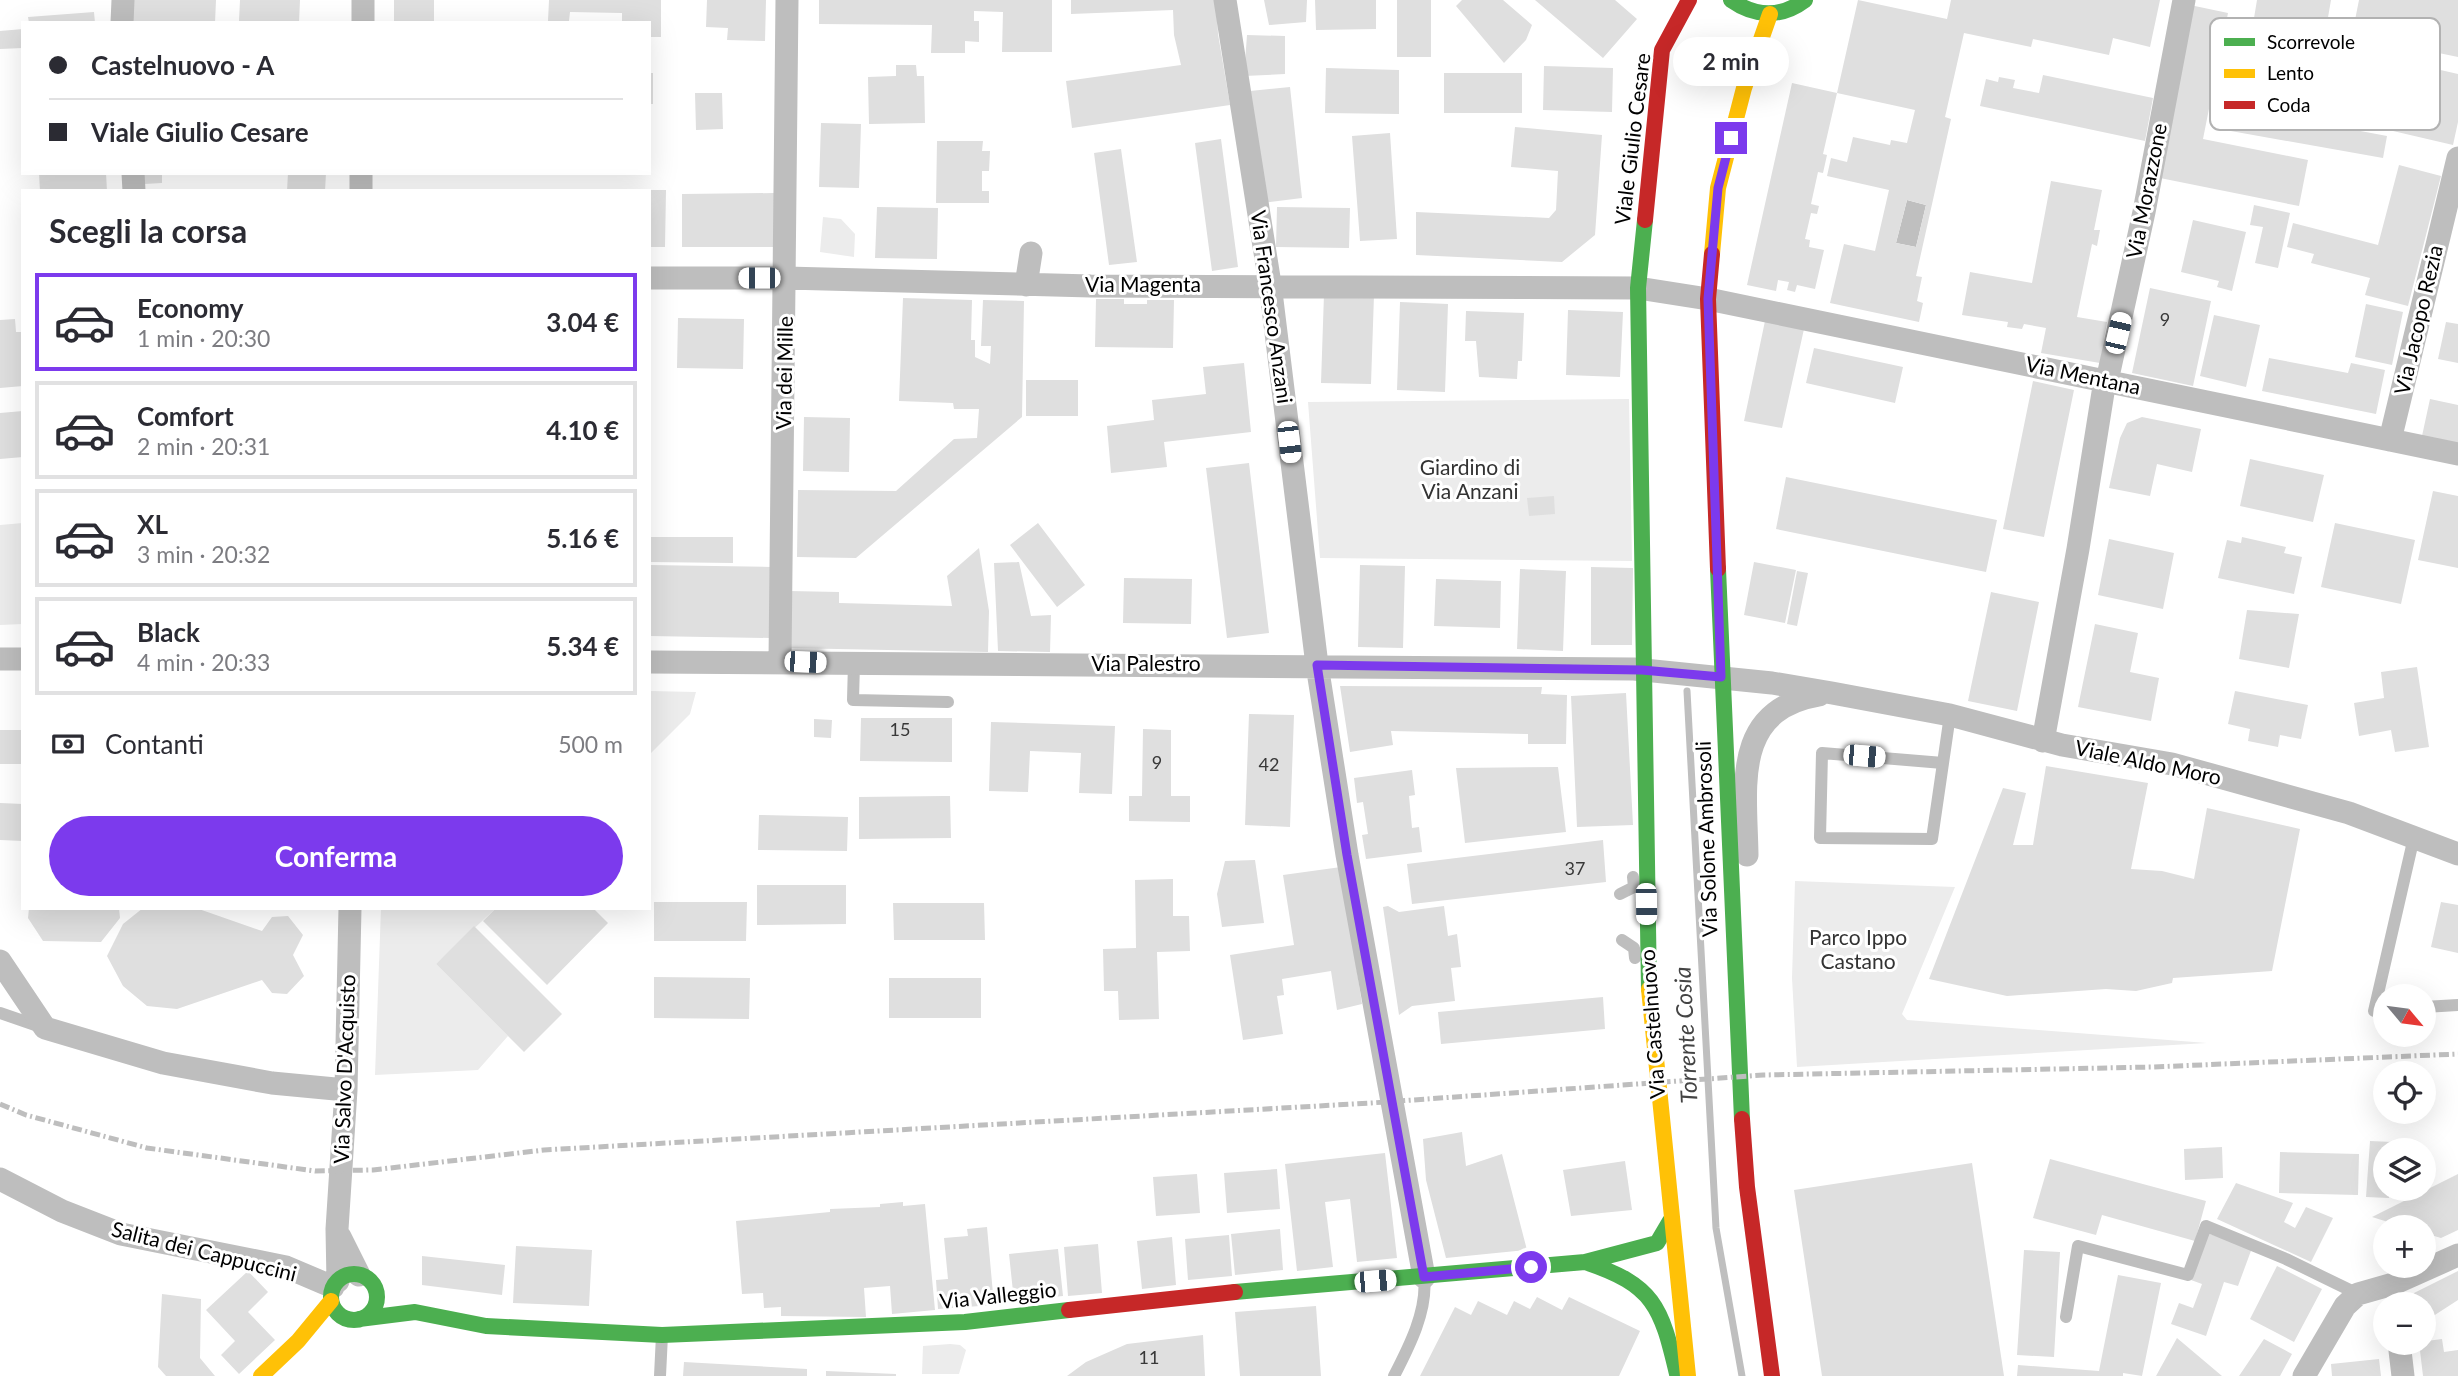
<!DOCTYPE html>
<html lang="it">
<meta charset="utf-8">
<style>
:root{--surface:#fff;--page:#f2f2f3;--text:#2b2b33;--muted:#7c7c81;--line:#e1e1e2;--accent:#7c3aed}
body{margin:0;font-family:Lato,sans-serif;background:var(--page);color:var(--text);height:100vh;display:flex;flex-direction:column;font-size:26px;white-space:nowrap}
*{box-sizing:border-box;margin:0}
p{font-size:23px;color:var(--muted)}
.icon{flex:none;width:38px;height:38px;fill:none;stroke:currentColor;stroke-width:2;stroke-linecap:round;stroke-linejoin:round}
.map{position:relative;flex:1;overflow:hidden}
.details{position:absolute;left:21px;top:189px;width:630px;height:721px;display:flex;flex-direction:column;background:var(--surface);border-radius:0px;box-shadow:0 7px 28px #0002}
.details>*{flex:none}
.hud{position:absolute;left:21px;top:21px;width:630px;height:154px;border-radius:0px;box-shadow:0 7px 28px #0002;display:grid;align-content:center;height:154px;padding:0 28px;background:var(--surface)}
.needle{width:46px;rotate:119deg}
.fabs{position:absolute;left:2373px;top:984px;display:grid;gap:14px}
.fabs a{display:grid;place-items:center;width:63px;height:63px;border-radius:50%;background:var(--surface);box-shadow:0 7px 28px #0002;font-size:35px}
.end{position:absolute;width:32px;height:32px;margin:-16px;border:9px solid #7c3aed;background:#fff;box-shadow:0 0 0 4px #fff}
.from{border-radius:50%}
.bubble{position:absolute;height:49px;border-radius:24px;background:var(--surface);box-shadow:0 7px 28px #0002;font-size:23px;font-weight:700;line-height:49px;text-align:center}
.car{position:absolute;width:21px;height:42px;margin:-21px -10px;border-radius:9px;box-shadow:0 0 5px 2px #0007;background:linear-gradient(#fff 24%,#345 0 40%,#fff 0 76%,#345 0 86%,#fff 0)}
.hud b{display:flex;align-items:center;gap:24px;height:66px;font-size:26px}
.hud b+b{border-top:2px solid var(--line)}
.hud i{width:18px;height:18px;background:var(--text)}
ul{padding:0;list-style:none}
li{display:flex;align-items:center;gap:21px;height:98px;margin:0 14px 10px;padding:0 14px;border:4px solid var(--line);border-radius:0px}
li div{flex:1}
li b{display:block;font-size:26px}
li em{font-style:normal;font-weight:700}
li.active{border-color:var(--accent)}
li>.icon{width:63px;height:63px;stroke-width:1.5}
h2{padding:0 28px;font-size:32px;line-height:84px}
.pay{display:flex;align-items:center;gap:18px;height:77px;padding:0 28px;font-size:26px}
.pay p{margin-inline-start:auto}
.action{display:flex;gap:14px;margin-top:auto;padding:14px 28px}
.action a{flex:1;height:80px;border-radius:42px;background:var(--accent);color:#fff;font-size:28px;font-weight:700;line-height:80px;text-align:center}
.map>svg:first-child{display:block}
</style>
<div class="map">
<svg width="2458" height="1376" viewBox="0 0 2458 1376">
<rect width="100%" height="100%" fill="#fff"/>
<path fill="#ececec" d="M823,217l18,2 14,15 -1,23 -34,-5z
M1629,399l3,162 -312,-3 -12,-156z
M23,523v101l-23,1v-100z
M649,691l47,1 -6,22 -41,41z
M1795,881l160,6 -53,127 5,6 300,23 -410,24 -5,-89z
M381,908h115l-60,56 72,72 -30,34 -103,5z
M950,1344l10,1 6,5 -7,24h-37l1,-28z"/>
<path fill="#bfbfbf" d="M1907,200l19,5 -10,42 -20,-4z"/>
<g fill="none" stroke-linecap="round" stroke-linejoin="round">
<path stroke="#bfbfbf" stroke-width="7" d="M1687,691l29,537 26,148"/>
</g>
<path fill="#dfdfdf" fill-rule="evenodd" d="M128,0h88l-1,23h-87z
M240,0h60l-1,23 -60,-2z
M394,0h40v23h-40z
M549,0h112v37h-12v-14h-27v-10l-52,-1 -1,9h-21z
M707,0h59l-1,41 -38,-1 1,-12 -22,-1z
M819,0h233v52h-50l1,-40 -29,-1v10h5v21l-14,-1v12h-34l1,-28 -113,-1z
M1071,0h145l2,34 12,71 -158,23 -6,-47 115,-16 -7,-30 -1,-25 -102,4z
M1264,0h43l-1,22 -37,3z
M1315,0h61v29l-60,1z
M1397,0h34v57h-34z
M1462,0h41l29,25 -6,15 -22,23 -48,-57z
M1535,0h80l22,19 -34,39z
M1858,0l89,19 4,-19h209l-10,47 -37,-9 -4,17 -76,-16 -2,8 -67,-14 -19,84 6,2 -35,157 6,1 -5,24 6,2 -4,19 -89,-19 14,-59 31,7 14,-61 -62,-14 4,-18 16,4 6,-25 37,8 1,-5 16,3 8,-33 -78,-17zM1907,200l19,5 -10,42 -20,-4z
M2257,0h74l-5,29 -72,-11z
M2359,0h99v57l-106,-22z
M2190,5l38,8 -25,126 105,21 -9,46 -144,-29z
M94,12l1,11h-66l-1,-6z
M23,29v19l-23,1v-18z
M1247,35l38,1v38l-41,2z
M2410,63l48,11v48l-5,23 -60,-14z
M896,65h20l1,11h7l1,47 -56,1 -1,-47 28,-1z
M1544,66l69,2 -1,44 -69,-2z
M1326,68l73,2v44l-74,-1z
M649,73h4v31h-4z
M1444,73h78v40h-78z
M2043,75l110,23 -8,43 -165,-35 6,-27 12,3 1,-5 16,3 -2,8 26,5z
M2222,80l100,18 -4,25 69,13 -4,22 -169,-30z
M1792,83l45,10 -14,61 4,1 -4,18 -5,-1 -7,32 8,2 -2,8 -6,-1 -6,26 5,1 -1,7 15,3 -9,39 -18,-4 -2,7 -8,-2 2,-8 -11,-2 -2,11 -29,-6z
M1290,87l12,111 -40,5 -12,-112z
M695,93h27l1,36 -27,1z
M821,123l40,1 -2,64 -40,-1z
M1515,127l87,8 -7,100 -33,27 -146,-7v-43l133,6 7,-8 2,-39 -47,-4z
M1390,133l7,106 -37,2 -8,-105z
M1221,139l17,128 -26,4 -17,-128z
M937,141h46l-1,10h8l-1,20h-7v20h7v12h-53z
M1121,149l16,113 -28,3 -15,-112z
M2399,165l42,11 -33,130 -43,-11 5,-17 -59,-15 3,-9 -27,-7 6,-24 85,22z
M39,173h67l1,18h-67z
M144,173h18v10l-18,1z
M288,173h38l-1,18h-38z
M2051,181l51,9 -8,40h6l-3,16 -5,-2 -15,73 30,5 -7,41 -59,-10 5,-25 -22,-4 -2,5 -15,-2 1,-5 -46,-7 8,-43 62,11z
M649,190h17l-1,57h-16z
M774,193l1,54h-93v-53z
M2254,205l36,8 -12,55 -23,-5 8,-36 -13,-2z
M877,207l61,1 -1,51 -62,-1z
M1277,207l73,1 -1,40 -73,-1z
M2193,220l53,12 -14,59 -15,-4 2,-6 -38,-9z
M2150,288l61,13 -18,85 -61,-13z
M1324,294l50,1 -3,89 -50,-1z
M903,298l69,2 -1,40h4v17l15,7 1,-18h-10l2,-46 41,1 -2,116 -166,141 -59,-1 1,-67 98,1 58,-52 23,-1 2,-29h-25l-1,-6 -54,-2z
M1096,299h28v5h23v-4h27l-1,48 -78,-1z
M1400,302l48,2 -3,88 -48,-2z
M2366,304l37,8 -11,53 -37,-8z
M1568,310l55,2 -3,65 -54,-2z
M1466,311l58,2 -2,48h-4l-1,18 -38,-2 -3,-36h-11z
M2214,315l46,10 -14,62 -46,-11z
M678,318l66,1 -1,50 -66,-1z
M15,319l1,13h7v54l-23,2v-68z
M1765,321l39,8 -22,99 -38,-7z
M2446,322l12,2v39l-20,-4z
M1814,348l89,19 -8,36 -89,-20z
M2269,358l79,15 3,-10 34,7 -9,44 -114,-23z
M1244,363l7,69 -87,10 3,25 -56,6 -4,-47 47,-6 -2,-20 54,-6 -3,-27z
M1026,380h52v36h-52z
M2033,381l41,9 -30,147 -41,-8z
M2430,399l28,6v39l-36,-8z
M23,411v46l-23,2v-46z
M804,417l46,1 -1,54 -46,-1z
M2142,417l59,12 -9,43 -35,-8 -7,32 -41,-8 11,-50 7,-15z
M2250,459l74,16 -11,47 -73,-16z
M1249,463l20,170 -42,5 -21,-170z
M1786,477l211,43 -11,52 -210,-43z
M2433,491l25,5v72l-40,-8z
M1554,496l1,18 -26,2 -2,-18z
M1038,523l47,62 -28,22 -47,-62z
M2335,523l80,17 -14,64 -80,-17z
M649,537h84v26l-84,-1z
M2242,537l44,10 -2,6 18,4 -8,37 -76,-16 9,-38 14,3z
M2109,539l65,14 -11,56 -65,-14z
M979,548l10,63 -1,41 -200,-4 1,-57 50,1v11l113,3 -5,-30z
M1019,562l12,54 20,-1 -1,37 -52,-1 -4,-88z
M1754,562l42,8 -11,53 -41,-8z
M649,565l123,2 -1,71 -122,-2z
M1360,565l45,1 -2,82 -45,-1z
M1591,567l42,1 -1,77h-41z
M1520,569l46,2 -3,80 -46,-2z
M1797,571l11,2 -11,53 -10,-2z
M1124,578l68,1 -1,45 -68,-1z
M1436,579l65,2 -1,47 -66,-2z
M1991,592l48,10 -22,109 -49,-10z
M2247,610l52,4 -10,54 -50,-9z
M2095,624l43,9 -8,39 29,6 -8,43 -73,-14z
M2417,667l12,80 -34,5 -4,-22 -32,6 -5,-33 30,-5 -3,-26z
M1340,686l202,1 -1,7 26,1 -1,49h-38v-10l-137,-3 2,14 -43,7z
M2235,691l73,14 -7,34 -21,-4 -2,12 -30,-6 2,-12 -22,-5z
M1626,693l7,132 -56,2 -6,-131z
M1249,714l45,1 -4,112 -45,-2z
M861,718h91v44l-92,-1z
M814,719l18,1 -1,18 -17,-1z
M991,722l124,4 -3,68 -33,-1 2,-40 -51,-2 -2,41 -39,-1z
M1143,729l28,1v66h19v26l-61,-1v-25h13z
M0,730h23v34h-23z
M2046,766l102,17 -17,86 31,2 32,8 13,-71 93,21 -28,142 -99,7 -1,5 -36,8 -30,-2 -99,7 -78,-17 74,-191 23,5 -13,52h20z
M1558,767l8,65 -101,11 -9,-75z
M1412,770l3,25 -6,1 3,32 7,-1 3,25 -56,7 -4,-24 6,-1 -5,-32 -6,1 -3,-25z
M944,796h6l1,42 -92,1v-42z
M0,803l23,1v37l-23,-1z
M759,815l89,2 -1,34 -89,-1z
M1603,840l3,42 -194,22 -5,-40z
M1255,860l9,63 -42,4 -5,-33 8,-33z
M1341,867l21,137 -25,6 -6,-39 -49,8 2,16 -7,1 6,38 -40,6 -13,-85 64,-10 -11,-70z
M1173,879v37h16l1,35 -33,1 2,67 -40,1 -1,-29h-14l-1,-42 33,-1 -1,-68z
M757,885h89v39l-89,1z
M654,902h93l-1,39h-92z
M2441,902l17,3v48l-27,-6z
M893,903h91l1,37h-91z
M1388,906l11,6 45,-6 4,30 9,-2 4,33 -10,1 4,33 -43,5 -13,9 -16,-108z
M29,908h90l1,10 -19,24 -58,-1 -15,-23z
M143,908h53l66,23 10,-14 16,-1 15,19 -10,20 11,21 -17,18 -15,-1 -10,-13 -85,29 -30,-3 -24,-20 -16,-30 16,-32z
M496,908h97l15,15 -61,62 -64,-64z
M474,926l88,88 -38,38 -88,-88z
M654,977l96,1 -1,41 -95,-1z
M889,978h92v40h-92z
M1603,997l2,32 -164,15 -3,-32z
M1462,1132l4,34 36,-12 25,96 -81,8 -20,-78 -3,-41z
M2370,1141l23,1 -1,8h-7v38h4v10l-23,-1z
M2222,1147l1,31 -38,2 -1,-31z
M2280,1152l79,2 -1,41 -79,-2z
M1385,1153l12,105 -40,4 -7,-63 -25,3 8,65 -36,4 -12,-107z
M2050,1159l156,42 -11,40 -93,-26 -6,20 -63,-17z
M1625,1161l7,49 -61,6 -8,-46z
M1972,1163l32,213h-182l-28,-186z
M1277,1169l3,40 -53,4 -3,-40z
M1197,1174l3,39 -44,3 -3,-39z
M2458,1174v56l-17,8 -17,-5v-6h-20l-32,-10z
M2236,1183l57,20 -9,19 11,6 11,-21 27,11 -22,44 -94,-43z
M903,1202v4l22,-2 10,106 -43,4 -2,-28 -26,2 2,29 -85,-1v-9l-17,1 -1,-15 -21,1 -6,-73 94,-9v-3l50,-2v-3z
M987,1227l7,78 -56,4 -2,-29 12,-1 -4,-41 24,-2 -1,-7z
M1280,1229l3,41 -48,5 -4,-41z
M2207,1233l45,15 -14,38 -14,-4 -18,54 -35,-12 8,-21 14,5 9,-24 -11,-4z
M1229,1235l3,41 -44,4 -3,-41z
M1172,1237l4,48 -34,4 -5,-48z
M1098,1244l4,49 -34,3 -4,-49z
M516,1246l76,4 -3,56 -76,-3z
M1058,1249l5,47 -49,5 -5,-47z
M2024,1250l36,2 -6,105 -37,-2z
M422,1256l83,9 -3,30 -80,-10z
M2277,1266l45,23 -28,53 -44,-23z
M248,1271l20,21 -20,20 27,28 -36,34 -18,-19 14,-14 -29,-31z
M2458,1271v29l-34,22v-18h-7l-3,-11z
M2118,1275l43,8 -19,93 -19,-3v3h-106l1,-11 81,6z
M162,1294l39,5 -1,59 15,18h-49l-8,-9z
M1537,1297l25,13 7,-13 71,34 -21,45h-199l35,-69 16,8 7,-14 29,14 7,-14 16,8z
M1316,1306l5,70h-81l-5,-64z
M1203,1335l2,41h-138l19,-14 41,-18z
M2177,1338l45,38h-66z
M2264,1339l28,15 -12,22h-41z
M2442,1339l2,13 14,-2v26h-35l-4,-34z
M2379,1359l2,17h-49l-1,-12z
M684,1362l123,7v7h-124z
M826,1371l70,3v2h-70z"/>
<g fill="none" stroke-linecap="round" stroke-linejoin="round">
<path stroke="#bebebe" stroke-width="12" d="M854,663l-1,37 95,2
M1943,763l-121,-10 -2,85 112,1 18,-124
M1620,894l14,-7 -1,-10
M1622,940l12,8 1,10
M2424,1007l34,-2
M2385,1010l-11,1 40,-174
M0,1013l41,14
M2066,1317l12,-71 110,29 18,-49 80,33 72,35
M660,1376l2,-41
M1394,1376c15,-29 34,-66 30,-99"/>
<path stroke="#bebebe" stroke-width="23" d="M1225,0l45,284 47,381 30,190 77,422
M122,23l1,-23
M363,23v-23
M133,173l1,18
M361,191v-18
M649,278h137l305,8 547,2 70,11 750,155
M1026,285l5,-32
M2107,381l37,-169 40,-212
M2390,440l68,-282
M0,659h23
M780,661l7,-661
M649,662l985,7 138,14 60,10 118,22 112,30 110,19 177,49 109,41
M2043,741l35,-192 27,-169
M1747,855c-1,-68 -16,-145 72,-160
M0,961l45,67 118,35 109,20 74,7
M0,1179l62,32 59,23 165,33 47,20
M340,1237l19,38
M338,1281l-1,-52 9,-139 4,-182
M2399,1342l4,34
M2304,1376l41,-70 13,-12 35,-10 65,-29"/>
<path stroke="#4caf50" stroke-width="16" d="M1731,0c24,17 50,18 74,0
M1645,220l-7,68 11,701
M1718,569l24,550
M1585,1262c69,23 76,44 92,112
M331 1297a23 23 0 1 1 46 0a23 23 0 1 1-46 0Z
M1235,1292l350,-30 72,-19 13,-22
M359,1319l56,-7 71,14 176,9 303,-13 104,-12"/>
<path stroke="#ffc107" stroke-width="16" d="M1712,254l6,-66 26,-100 26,-74
M1649,989l39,387
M261,1376l37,-35 33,-40"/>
<path stroke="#c62828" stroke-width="16" d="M1645,220l17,-170 27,-50
M1712,254l-4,45 10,270
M1742,1119l5,68 25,189
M1069,1310l166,-18"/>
<path stroke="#bebebe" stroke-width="5" stroke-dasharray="10 3.5 2 3.5" stroke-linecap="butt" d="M0,1104l26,11 121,33 168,23 58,-1 171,-20 827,-47 392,-28 390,-8 305,-13"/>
</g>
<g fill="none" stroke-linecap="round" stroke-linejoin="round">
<path stroke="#7c3aed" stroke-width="9" d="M1531,1267l-107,10 -77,-422 -30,-190 325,5 79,7 -13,-378 10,-111 13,-50"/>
</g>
<g text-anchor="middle" stroke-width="6" stroke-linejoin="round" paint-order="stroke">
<g font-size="18" fill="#383838">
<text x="2165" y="326">9</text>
<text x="900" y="736">15</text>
<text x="1157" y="769">9</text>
<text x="1269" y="771">42</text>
<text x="1575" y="875">37</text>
<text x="1149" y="1364">11</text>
</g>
<g font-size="21" fill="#000" stroke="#fff">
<text transform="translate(1633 139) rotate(-83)" y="7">Viale Giulio Cesare</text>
<text transform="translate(2147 191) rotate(-79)" y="7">Via Morazzone</text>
<text x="1143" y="292">Via Magenta</text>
<text transform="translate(1271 307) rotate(82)" y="7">Via Francesco Anzani</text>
<text transform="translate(2419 320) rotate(-77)" y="7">Via Jacopo Rezia</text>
<text transform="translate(785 373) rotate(-89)" y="7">Via dei Mille</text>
<text transform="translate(2083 376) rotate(12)" y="7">Via Mentana</text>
<text x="1146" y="671">Via Palestro</text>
<text transform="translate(2148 763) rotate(12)" y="7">Viale Aldo Moro</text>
<text transform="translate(1707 839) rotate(-92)" y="7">Via Solone Ambrosoli</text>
<text transform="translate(1653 1024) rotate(-94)" y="7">Via Castelnuovo</text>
<text transform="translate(345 1069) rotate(-88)" y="7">Via Salvo D'Acquisto</text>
<text transform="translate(204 1252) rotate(14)" y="7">Salita dei Cappuccini</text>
<text transform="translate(998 1296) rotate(-6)" y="7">Via Valleggio</text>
</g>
<g font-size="21" fill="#333" stroke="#fff">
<text x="1470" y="475">Giardino di<tspan x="1470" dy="24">Via Anzani</tspan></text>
<text x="1858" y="945">Parco Ippo<tspan x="1858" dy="24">Castano</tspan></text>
</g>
<g font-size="23" font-style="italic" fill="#444" stroke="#fff">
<text transform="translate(1686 1035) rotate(-93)" y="8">Torrente Cosia</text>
</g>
</g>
<rect x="2210" y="18" width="230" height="112" rx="10" fill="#fff" stroke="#b2b2b2" stroke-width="2"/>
<rect x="2224" y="38" width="31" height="8" fill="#4caf50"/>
<rect x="2224" y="69" width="31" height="9" fill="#ffc107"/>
<rect x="2224" y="101" width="31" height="8" fill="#c62828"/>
<g font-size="19" fill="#000">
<text x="2267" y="49">Scorrevole</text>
<text x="2267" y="80">Lento</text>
<text x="2267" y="112">Coda</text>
</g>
</svg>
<div class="fabs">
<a><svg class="needle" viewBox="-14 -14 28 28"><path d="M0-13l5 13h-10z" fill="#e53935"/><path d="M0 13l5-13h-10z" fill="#7c7c81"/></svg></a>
<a><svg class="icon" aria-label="locate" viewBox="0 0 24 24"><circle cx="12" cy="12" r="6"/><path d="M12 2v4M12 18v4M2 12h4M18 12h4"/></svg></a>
<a><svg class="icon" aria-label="layers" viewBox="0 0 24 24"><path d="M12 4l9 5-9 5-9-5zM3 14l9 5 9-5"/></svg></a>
<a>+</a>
<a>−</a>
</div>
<i class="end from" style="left:1531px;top:1267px"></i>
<i class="end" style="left:1731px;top:138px"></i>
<div class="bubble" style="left:1673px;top:37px;width:116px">2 min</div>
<i class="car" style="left:759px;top:278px;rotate:270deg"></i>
<i class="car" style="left:2118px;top:333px;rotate:13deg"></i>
<i class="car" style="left:1289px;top:442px;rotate:173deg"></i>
<i class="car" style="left:805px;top:662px;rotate:92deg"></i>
<i class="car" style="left:1864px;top:756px;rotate:95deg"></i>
<i class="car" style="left:1646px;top:904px;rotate:179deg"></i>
<i class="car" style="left:1375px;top:1281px;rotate:85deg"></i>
<div class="hud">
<b><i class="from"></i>Castelnuovo - A</b>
<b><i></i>Viale Giulio Cesare</b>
</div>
<section class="details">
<h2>Scegli la corsa</h2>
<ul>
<li class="active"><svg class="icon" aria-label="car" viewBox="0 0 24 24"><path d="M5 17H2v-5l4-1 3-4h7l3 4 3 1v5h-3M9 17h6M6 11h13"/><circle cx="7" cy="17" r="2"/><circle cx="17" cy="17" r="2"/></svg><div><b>Economy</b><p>1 min · 20:30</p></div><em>3.04 €</em></li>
<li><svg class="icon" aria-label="car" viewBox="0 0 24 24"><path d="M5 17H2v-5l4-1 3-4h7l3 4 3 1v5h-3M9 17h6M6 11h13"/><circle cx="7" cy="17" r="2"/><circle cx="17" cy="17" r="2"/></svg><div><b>Comfort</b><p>2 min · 20:31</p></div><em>4.10 €</em></li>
<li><svg class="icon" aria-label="car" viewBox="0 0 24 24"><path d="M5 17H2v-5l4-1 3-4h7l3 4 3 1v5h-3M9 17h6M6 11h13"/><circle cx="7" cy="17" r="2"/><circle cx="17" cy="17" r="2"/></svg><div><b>XL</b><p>3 min · 20:32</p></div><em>5.16 €</em></li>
<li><svg class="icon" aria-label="car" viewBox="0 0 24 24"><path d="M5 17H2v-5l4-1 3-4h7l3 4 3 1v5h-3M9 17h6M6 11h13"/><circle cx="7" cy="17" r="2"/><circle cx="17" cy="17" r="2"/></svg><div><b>Black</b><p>4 min · 20:33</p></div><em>5.34 €</em></li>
</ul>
<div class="pay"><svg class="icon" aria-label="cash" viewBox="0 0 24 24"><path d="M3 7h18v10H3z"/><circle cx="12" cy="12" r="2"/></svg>Contanti<p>500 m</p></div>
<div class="action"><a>Conferma</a></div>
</section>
</div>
